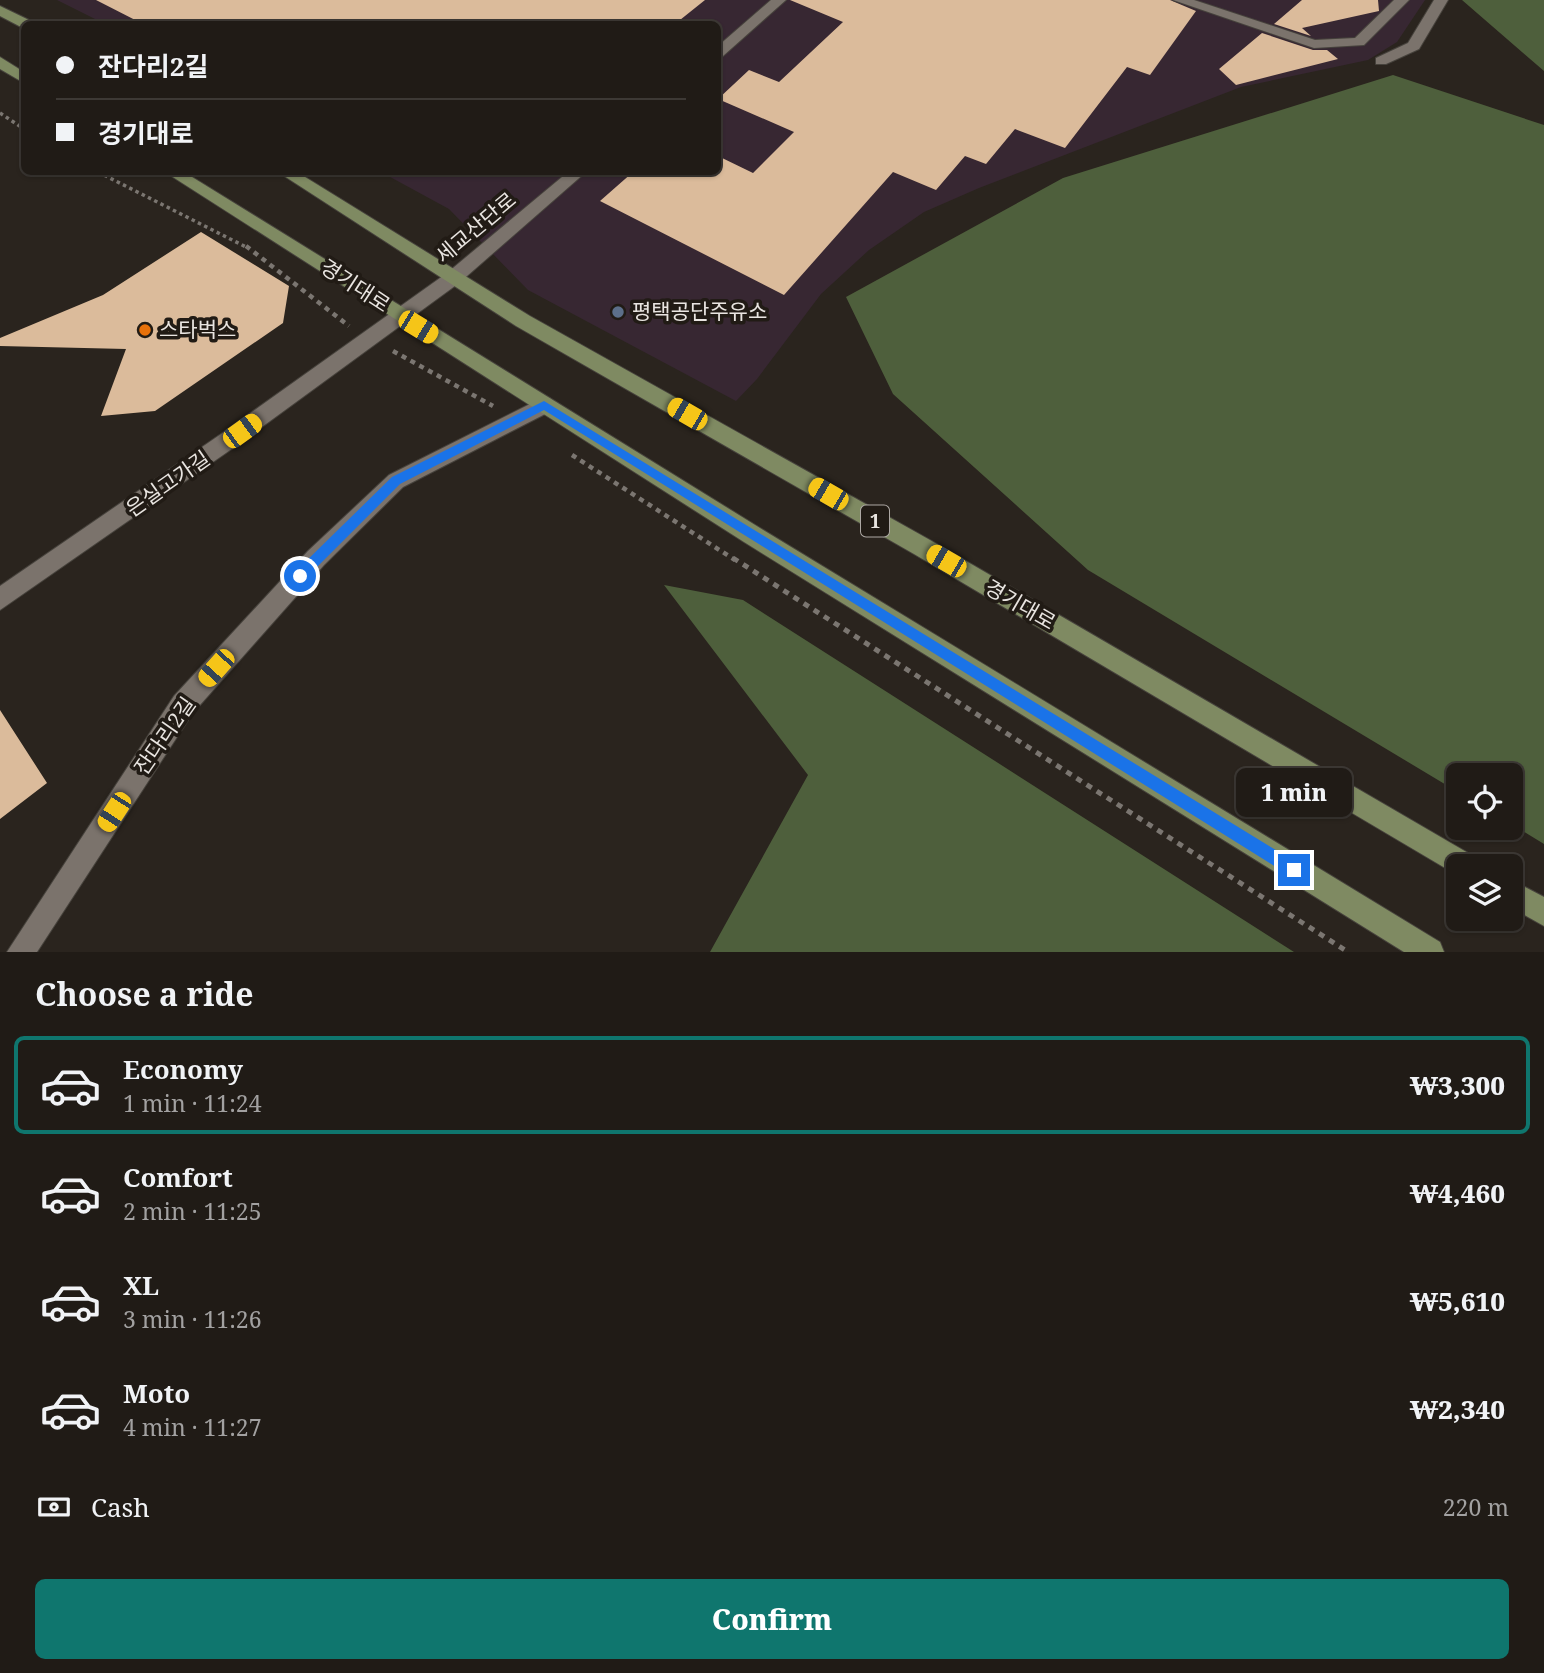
<!DOCTYPE html>
<meta charset="utf-8">
<style>
:root{--surface:#201b16;--page:#2d2823;--text:#f1f3f6;--muted:#a2a1a1;--line:#3d3935;--accent:#0f766e}
body{margin:0;font-family:"Noto Serif","Noto Sans KR",serif;background:var(--page);color:var(--text);height:100vh;display:flex;flex-direction:column;font-size:26px;white-space:nowrap}
*{box-sizing:border-box;margin:0}
p{font-size:23px;color:var(--muted)}
.icon{flex:none;width:38px;height:38px;fill:none;stroke:currentColor;stroke-width:2;stroke-linecap:round;stroke-linejoin:round}
.map{position:relative;height:952px;overflow:hidden}
.sheet{display:flex;flex-direction:column;background:var(--surface);flex:1}
.sheet>*{flex:none}
.guide{position:absolute;left:21px;top:21px;width:700px;height:154px;border-radius:10px;box-shadow:0 2px 5px #0004,0 0 0 2px var(--line);display:grid;align-content:center;height:154px;padding:0 35px;background:var(--surface)}
.buttons{position:absolute;left:1446px;top:763px;display:grid;gap:14px}
.buttons a{display:grid;place-items:center;width:77px;height:77px;border-radius:10px;background:var(--surface);box-shadow:0 2px 5px #0004,0 0 0 2px var(--line);font-size:35px}
.end{position:absolute;width:32px;height:32px;margin:-16px;border:9px solid #1a73e8;background:#fff;box-shadow:0 0 0 4px #fff}
.from{border-radius:50%}
.bubble{position:absolute;height:49px;border-radius:10px;background:var(--surface);box-shadow:0 2px 5px #0004,0 0 0 2px var(--line);font-size:23px;font-weight:800;line-height:49px;text-align:center}
.car{position:absolute;width:21px;height:42px;margin:-21px -10px;border-radius:9px;box-shadow:0 0 5px 2px #0007;background:linear-gradient(#f5c518 24%,#345 0 40%,#f5c518 0 76%,#345 0 86%,#f5c518 0)}
.guide b{display:flex;align-items:center;gap:24px;height:66px;font-size:26px}
.guide b+b{border-top:2px solid var(--line)}
.guide i{width:18px;height:18px;background:var(--text)}
ul{padding:0;list-style:none}
li{display:flex;align-items:center;gap:21px;height:98px;margin:0 14px 10px;padding:0 21px;border:4px solid transparent;border-radius:10px}
li div{flex:1}
li b{display:block;font-size:26px}
li em{font-style:normal;font-weight:800}
li.active{border-color:var(--accent)}
li>.icon{width:63px;height:63px;stroke-width:1.5}
h2{padding:0 35px;font-size:32px;line-height:84px}
.pay{display:flex;align-items:center;gap:18px;height:77px;padding:0 35px;font-size:26px}
.pay p{margin-inline-start:auto}
.cta{display:flex;gap:14px;margin-top:auto;padding:14px 35px}
.cta a{flex:1;height:80px;border-radius:10px;background:var(--accent);color:#fff;font-size:28px;font-weight:800;line-height:80px;text-align:center}
.map>svg:first-child{display:block}
</style>
<div class="map">
<svg width="1544" height="952" viewBox="0 0 1544 952">
<rect width="100%" height="100%" fill="#2a241e"/>
<path fill="#372732" d="M57,0h1368l-28,42 -29,18 -127,27 -262,101 -55,24 -55,38 -48,44 -64,85 -21,22 -208,-111 -79,-81 -68,-37h337v-148h-613z"/>
<path fill="#4e5f3c" d="M1462,0h82v71z
M1393,75l151,50v719l-34,-21v-48h-52v17l-370,-222 -195,-176 -47,-97 217,-119z
M664,585l79,15 551,352h-584l98,-177z"/>
<path fill="#dbbb9b" d="M96,0h609l-30,24h-85l-9,-4 -6,4h-432z
M790,0h380l26,11 -46,64 -23,-8 -62,81 -50,-19 -29,35 -21,-8 -29,34 -43,-18 -109,123 -184,-94 33,-29h85v-16l35,17 41,-41 -76,-33 31,-29 30,12 64,-60z
M1302,0h76l1,11 -77,17 9,8 -37,-12z
M1262,33l51,17h14l11,9 -102,26 -17,-16z
M201,232l88,54 -6,37 -128,88 -54,5 25,-67 -126,-3v-8l103,-43z
M0,710l47,73 -47,36z"/>
<g fill="none" stroke-linecap="round" stroke-linejoin="round">
<g stroke="#46423c" stroke-width="2">
<path id="minor" d="M771,0h15l-63,56 -5,1v-11z
M1173,0h21l121,40 40,-2 39,-38h15l-45,45 -50,3z
M1434,0h14l-29,49 -33,15h-10v-6l32,-15z
M568,172h18l-127,111 -223,163 -236,164v-24l221,-152 226,-161z
M544,397l7,2 3,6 -3,6 -148,76 -79,78 -132,149 -155,238h-30l167,-256 134,-145 81,-76z"/>
</g>
<g stroke="#46423c" stroke-width="2">
<path id="major" d="M0,6l31,15 2,3 -12,3 -21,-11z
M0,57l24,15v11l-24,-14z
M165,172h19l576,356 680,414 4,10h-40l-660,-410z
M278,172h19l233,144 400,224 545,317 4,9h-21l-1,9 -543,-321 -398,-228z
M1510,879l34,18v29l-34,-19z"/>
</g>
<path stroke="#7b7671" stroke-width="3.5" stroke-dasharray="3.5 3.5" stroke-linecap="butt" d="M0,113l24,16
M98,172l150,76"/>
<path stroke="#7b7671" stroke-width="4.5" stroke-dasharray="5 5" stroke-linecap="butt" d="M246,246l103,80
M393,351l100,55
M572,455l163,105"/>
<path stroke="#7b7671" stroke-width="5" stroke-dasharray="6 6" stroke-linecap="butt" d="M733,558l615,394"/>
<use href="#minor" fill="#7b736c" fill-rule="evenodd"/>
<use href="#major" fill="#7f8a62" fill-rule="evenodd"/>
</g>
<path fill="#1a73e8" d="M544,401l756,464v10h-11l-745,-465 -144,74 -96,96h-9v-8l97,-95z"/>
<circle fill="#5c6f8a" stroke="#211b15" stroke-width="2.5" cx="618" cy="312" r="7"/>
<circle fill="#e8710a" stroke="#211b15" stroke-width="2.5" cx="145" cy="330" r="7"/>
<g text-anchor="middle" stroke-width="7" stroke-linejoin="round" paint-order="stroke">
<rect fill="#211b15" stroke="#ada8a4" stroke-width="2" x="861" y="505.5" width="28" height="31" rx="5"/>
<g font-size="19" font-weight="bold" fill="#e9e5e1">
<text x="875" y="528">1</text>
</g>
<g font-size="21" fill="#e9e5e1" stroke="#211b15">
<text transform="translate(476 228) rotate(-40)" y="7">세교산단로</text>
<text transform="translate(355 286) rotate(33)" y="7">경기대로</text>
<text transform="translate(168 484) rotate(-35)" y="7">은실고가길</text>
<text transform="translate(1020 605) rotate(30)" y="7">경기대로</text>
<text transform="translate(165 736) rotate(-55)" y="7">잔다리2길</text>
</g>
<g font-size="21" fill="#e9e5e1" stroke="#211b15" text-anchor="start">
<text x="632" y="319">평택공단주유소</text>
<text x="159" y="337">스타벅스</text>
</g>
</g>
</svg>
<div class="buttons">
<a><svg class="icon" aria-label="locate" viewBox="0 0 24 24"><circle cx="12" cy="12" r="6"/><path d="M12 2v4M12 18v4M2 12h4M18 12h4"/></svg></a>
<a><svg class="icon" aria-label="layers" viewBox="0 0 24 24"><path d="M12 4l9 5-9 5-9-5zM3 14l9 5 9-5"/></svg></a>
</div>
<i class="end from" style="left:300px;top:576px"></i>
<i class="end" style="left:1294px;top:870px"></i>
<div class="bubble" style="left:1236px;top:768px;width:116px">1 min</div>
<i class="car" style="left:418px;top:327px;rotate:121deg"></i>
<i class="car" style="left:687px;top:414px;rotate:300deg"></i>
<i class="car" style="left:242px;top:431px;rotate:54deg"></i>
<i class="car" style="left:828px;top:494px;rotate:300deg"></i>
<i class="car" style="left:946px;top:561px;rotate:300deg"></i>
<i class="car" style="left:216px;top:668px;rotate:222deg"></i>
<i class="car" style="left:114px;top:812px;rotate:213deg"></i>
<div class="guide">
<b><i class="from"></i>잔다리2길</b>
<b><i></i>경기대로</b>
</div>
</div>
<section class="sheet">
<h2>Choose a ride</h2>
<ul>
<li class="active"><svg class="icon" aria-label="car" viewBox="0 0 24 24"><path d="M5 17H2v-5l4-1 3-4h7l3 4 3 1v5h-3M9 17h6M6 11h13"/><circle cx="7" cy="17" r="2"/><circle cx="17" cy="17" r="2"/></svg><div><b>Economy</b><p>1 min · 11:24</p></div><em>₩3,300</em></li>
<li><svg class="icon" aria-label="car" viewBox="0 0 24 24"><path d="M5 17H2v-5l4-1 3-4h7l3 4 3 1v5h-3M9 17h6M6 11h13"/><circle cx="7" cy="17" r="2"/><circle cx="17" cy="17" r="2"/></svg><div><b>Comfort</b><p>2 min · 11:25</p></div><em>₩4,460</em></li>
<li><svg class="icon" aria-label="car" viewBox="0 0 24 24"><path d="M5 17H2v-5l4-1 3-4h7l3 4 3 1v5h-3M9 17h6M6 11h13"/><circle cx="7" cy="17" r="2"/><circle cx="17" cy="17" r="2"/></svg><div><b>XL</b><p>3 min · 11:26</p></div><em>₩5,610</em></li>
<li><svg class="icon" aria-label="car" viewBox="0 0 24 24"><path d="M5 17H2v-5l4-1 3-4h7l3 4 3 1v5h-3M9 17h6M6 11h13"/><circle cx="7" cy="17" r="2"/><circle cx="17" cy="17" r="2"/></svg><div><b>Moto</b><p>4 min · 11:27</p></div><em>₩2,340</em></li>
</ul>
<div class="pay"><svg class="icon" aria-label="cash" viewBox="0 0 24 24"><path d="M3 7h18v10H3z"/><circle cx="12" cy="12" r="2"/></svg>Cash<p>220 m</p></div>
<div class="cta"><a>Confirm</a></div>
</section>
